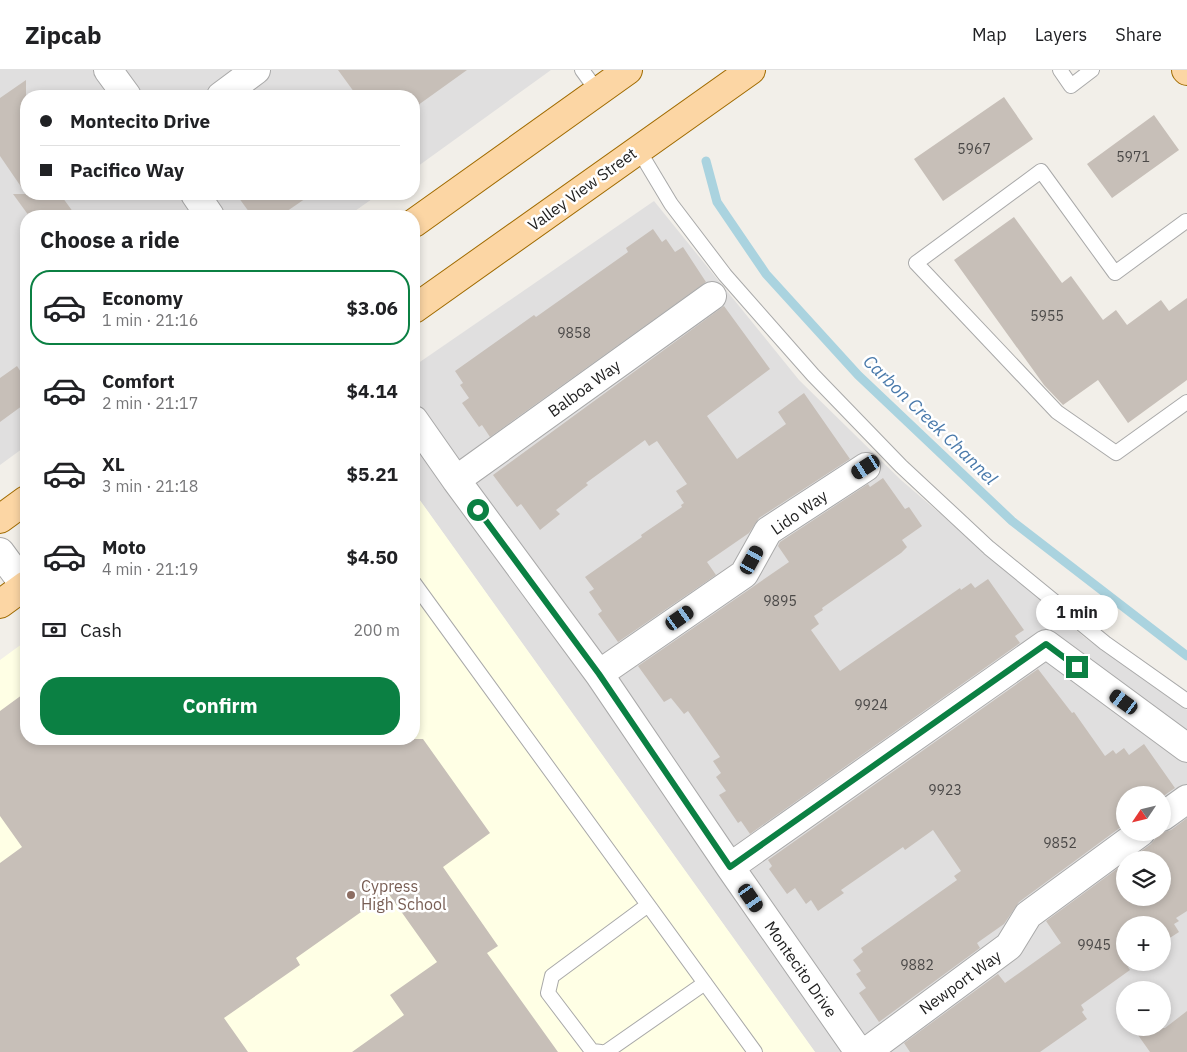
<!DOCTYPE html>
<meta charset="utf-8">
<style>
:root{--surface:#fff;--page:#f2f2f2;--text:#202124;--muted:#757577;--line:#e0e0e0;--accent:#0b8043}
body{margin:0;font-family:"IBM Plex Sans",sans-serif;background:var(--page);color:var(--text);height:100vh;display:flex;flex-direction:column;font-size:19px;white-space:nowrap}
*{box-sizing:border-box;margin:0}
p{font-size:16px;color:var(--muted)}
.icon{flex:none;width:28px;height:28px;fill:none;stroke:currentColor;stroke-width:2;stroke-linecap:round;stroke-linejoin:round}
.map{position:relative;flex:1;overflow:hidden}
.side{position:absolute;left:20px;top:140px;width:400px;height:535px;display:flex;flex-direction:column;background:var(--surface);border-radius:20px;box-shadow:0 2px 8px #0003}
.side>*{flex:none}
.hud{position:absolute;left:20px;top:20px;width:400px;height:110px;border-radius:20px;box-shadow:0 2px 8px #0003;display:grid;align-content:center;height:110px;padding:0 20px;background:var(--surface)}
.needle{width:32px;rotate:235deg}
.tools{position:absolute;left:1116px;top:716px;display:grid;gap:10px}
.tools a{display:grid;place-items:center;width:55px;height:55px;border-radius:50%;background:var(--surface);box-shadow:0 2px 8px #0003;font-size:25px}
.end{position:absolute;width:22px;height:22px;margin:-11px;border:6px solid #0b8043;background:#fff;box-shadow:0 0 0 2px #fff}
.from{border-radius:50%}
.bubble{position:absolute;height:35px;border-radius:18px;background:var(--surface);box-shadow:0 2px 8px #0003;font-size:16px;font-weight:700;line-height:35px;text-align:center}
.car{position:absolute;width:15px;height:30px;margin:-15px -8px;border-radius:6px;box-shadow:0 0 4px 1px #0007;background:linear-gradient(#222 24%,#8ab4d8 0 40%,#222 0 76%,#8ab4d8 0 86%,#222 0)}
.hud b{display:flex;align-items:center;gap:18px;height:48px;font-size:19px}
.hud b+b{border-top:1px solid var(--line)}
.hud i{width:12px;height:12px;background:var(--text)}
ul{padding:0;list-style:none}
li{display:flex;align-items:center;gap:15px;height:75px;margin:0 10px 8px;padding:0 10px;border:2px solid transparent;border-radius:20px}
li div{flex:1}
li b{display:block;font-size:19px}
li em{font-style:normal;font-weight:700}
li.on{border-color:var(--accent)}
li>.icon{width:45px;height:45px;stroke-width:1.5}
h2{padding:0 20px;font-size:22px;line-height:60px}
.pay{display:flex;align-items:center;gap:12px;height:55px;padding:0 20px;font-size:19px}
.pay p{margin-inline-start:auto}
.action{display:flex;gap:10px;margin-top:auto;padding:10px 20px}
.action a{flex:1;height:58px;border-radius:20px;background:var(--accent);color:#fff;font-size:20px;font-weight:700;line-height:58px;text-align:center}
header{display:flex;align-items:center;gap:30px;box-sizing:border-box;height:70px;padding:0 25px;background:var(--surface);border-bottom:1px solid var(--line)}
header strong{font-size:24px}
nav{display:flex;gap:28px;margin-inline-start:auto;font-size:18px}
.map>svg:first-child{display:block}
</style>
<header>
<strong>Zipcab</strong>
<nav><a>Map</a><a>Layers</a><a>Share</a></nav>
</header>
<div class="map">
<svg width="1187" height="982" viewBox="0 0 1187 982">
<rect width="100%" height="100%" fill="#f2efe9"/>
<path fill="#e0dfdf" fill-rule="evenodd" d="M0,0h551l-137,99v-73h-388v98h353l-31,22h-322v230l-26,19z
M654,131l145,179 102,100 183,157 103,73v342h-372l-401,-560v-126zM1125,725h37v37h-37zM1125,790h37v38h-37zM1125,855h37v37h-37zM1125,920h37v38h-37z"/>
<path fill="#ffffe5" d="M414,422l401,560h-815v-392l26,-19v98h388z"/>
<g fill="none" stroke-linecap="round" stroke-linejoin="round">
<path stroke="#aad3df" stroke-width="9" d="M706,91l11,41 49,72 92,101 154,146 175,135"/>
</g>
<path fill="#c7bfb8" d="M338,0h129l-53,38v-12h-57z
M26,10v114l-26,-38v-58z
M1004,27l29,42 -90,62 -29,-42z
M1154,45l25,35 -67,48 -25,-34z
M13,124h47l16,22h-47z
M236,124h76l-32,22h-28z
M1014,147l48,66 9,-7 32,44 13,-10 11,15 34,-25 8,11 18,-13v82l-59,43 -30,-43 -35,25 -19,-20 -90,-125z
M653,159l9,13 4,-3 9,13 8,-5 23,35 -216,155 -8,-12 -3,2 -17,-24 7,-5 -9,-13 3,-2 -8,-12 79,-56 2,2 92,-65 -2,-4z
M724,236l46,63 -63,47 30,43 49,-35 -8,-12 26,-19 46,66 -91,59 -10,15 -42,29 9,13 -98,67 -20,-28 4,-3 -13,-19 5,-3 -9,-12 57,-40 -1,-2 41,-28 -1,-2 3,-2 -8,-12 11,-7 -30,-43 -8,5 -4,-6 -59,43 2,2 -32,25 4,4 -20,16 -19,-26 -4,3 -24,-32z
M17,296l9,14v23l-26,19v-44z
M883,408l22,31 4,-2 13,19 -20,14 5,7 -6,6 -79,55 1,2 -9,6 5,8 -8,6 29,41 120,-83 1,2 10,-7 4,5 13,-9 36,51 -9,6 5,7 -270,191 -9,-13 -3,2 -19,-28 7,-4 -10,-14 5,-4 -8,-12 7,-4 -32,-46 -4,3 -13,-16 -7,4 -26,-36 151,-104 -11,-16 2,-4 88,-58 2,3z
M1038,599l34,44 2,-1 31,44 8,-6 3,4 8,-6 5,7 15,-11 31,44 -13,9v-2h-37v29l-106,78 -15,22 -27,19 3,5 -101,74 -20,-29 7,-5 -10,-14 5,-3 -8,-11 10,-8 -2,-4 96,-68 -3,-4 7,-5 -28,-41 -28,20 -2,-3 -62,43 3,3 -26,18 -7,-11 -5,4 -11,-16 -8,6 -18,-25 3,-3 -4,-6z
M26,622v47h397l67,94 -47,34 55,79 -11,7 71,99h-206l52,-37 -14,-20 47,-33 -49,-69 -92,65 4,7 -76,53 24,34h-248v-189l22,-16 -22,-31v-105z
M1187,748v93l-11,7 3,3 -5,3 5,8 -17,11v-18h-37v37h9l-6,5 2,3 -49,35 3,5 -2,2 5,7 -47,33h-130l-6,-9 94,-69 7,9 56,-40 -15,-22 79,-58v35h37v-38h-33l22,-16 4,-5 1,-7h8l7,-2z
M1187,941v41h-37l-17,-24h32z"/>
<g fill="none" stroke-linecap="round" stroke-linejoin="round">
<g stroke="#a9a9a9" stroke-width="16">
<path id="lane" d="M582,0l16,22
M1060,0l11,16 21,-16
M638,79l33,55 54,71 88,100 88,91 88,82 116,95 82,58
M1187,152l-1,-1 -71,52 -74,-102 -125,92 141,149 59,41 71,-51
M414,513l341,469
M601,982l-9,-1 -44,-58 4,-17 96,-71
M606,982l99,-69"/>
</g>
<g stroke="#a9a9a9" stroke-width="30">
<path id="street" d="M108,0l19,26
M221,26l35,-26
M195,124l15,22
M414,350l42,60 143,194 131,193 129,185
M456,410l256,-184
M0,482l25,34
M599,604l145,-100 24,-43 98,-64
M1162,747l25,-18
M730,797l316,-223 141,104
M866,982l143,-106 19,-31 113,-83"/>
</g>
<g stroke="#a06b00" stroke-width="30">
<path id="primary" d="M1186,0l1,1
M414,153l214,-153
M414,239l337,-239
M0,449l26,-19
M0,534l26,-19"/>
</g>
<use href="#lane" stroke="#fff" stroke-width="14"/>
<use href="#street" stroke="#fff" stroke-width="28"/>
<use href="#primary" stroke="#fcd6a4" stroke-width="28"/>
</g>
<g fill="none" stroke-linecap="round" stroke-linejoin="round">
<path stroke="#0b8043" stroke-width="6" d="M478,440l121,164 131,193 316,-223 31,23"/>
</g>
<circle fill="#8d6e63" stroke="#fff" stroke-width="2" cx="351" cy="825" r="5"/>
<g text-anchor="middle" stroke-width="5" stroke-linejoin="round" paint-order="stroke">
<g font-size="14" fill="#4b4948">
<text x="974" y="84">5967</text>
<text x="1133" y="92">5971</text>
<text x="1047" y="251">5955</text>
<text x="574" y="268">9858</text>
<text x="780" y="536">9895</text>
<text x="871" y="640">9924</text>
<text x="945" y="725">9923</text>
<text x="1060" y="778">9852</text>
<text x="1094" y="880">9945</text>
<text x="917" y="900">9882</text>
</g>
<g font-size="16" fill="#222" stroke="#fff">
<text transform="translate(582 119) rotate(-36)" y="6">Valley View Street</text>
<text transform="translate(584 318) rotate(-36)" y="6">Balboa Way</text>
<text transform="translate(799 442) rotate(-35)" y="6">Lido Way</text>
<text transform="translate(801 899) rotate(55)" y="6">Montecito Drive</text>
<text transform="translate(960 912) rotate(-36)" y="6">Newport Way</text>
</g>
<g font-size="16" fill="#785e54" stroke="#fff" text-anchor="start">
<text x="361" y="822">Cypress<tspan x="361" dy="18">High School</tspan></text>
</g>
<g font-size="18" font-style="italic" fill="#4a7aab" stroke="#fff">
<text transform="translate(930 350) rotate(44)" y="6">Carbon Creek Channel</text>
</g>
</g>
</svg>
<div class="tools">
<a><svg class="needle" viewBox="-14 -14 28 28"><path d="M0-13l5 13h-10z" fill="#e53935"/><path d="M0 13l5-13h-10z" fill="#757577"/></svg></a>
<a><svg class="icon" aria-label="layers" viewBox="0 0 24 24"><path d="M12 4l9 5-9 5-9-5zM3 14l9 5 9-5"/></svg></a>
<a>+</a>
<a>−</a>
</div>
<i class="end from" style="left:478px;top:440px"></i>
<i class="end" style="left:1077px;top:597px"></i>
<div class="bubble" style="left:1036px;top:525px;width:82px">1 min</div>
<i class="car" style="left:866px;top:397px;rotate:237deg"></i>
<i class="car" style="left:752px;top:490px;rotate:29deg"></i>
<i class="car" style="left:680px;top:548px;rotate:55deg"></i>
<i class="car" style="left:1124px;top:632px;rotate:306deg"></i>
<i class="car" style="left:751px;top:828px;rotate:145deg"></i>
<div class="hud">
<b><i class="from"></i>Montecito Drive</b>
<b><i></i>Pacifico Way</b>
</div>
<section class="side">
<h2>Choose a ride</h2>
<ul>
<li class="on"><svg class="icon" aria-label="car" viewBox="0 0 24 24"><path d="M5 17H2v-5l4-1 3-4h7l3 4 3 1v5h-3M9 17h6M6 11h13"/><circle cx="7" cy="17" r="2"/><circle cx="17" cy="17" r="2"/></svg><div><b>Economy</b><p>1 min · 21:16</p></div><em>$3.06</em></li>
<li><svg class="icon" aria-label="car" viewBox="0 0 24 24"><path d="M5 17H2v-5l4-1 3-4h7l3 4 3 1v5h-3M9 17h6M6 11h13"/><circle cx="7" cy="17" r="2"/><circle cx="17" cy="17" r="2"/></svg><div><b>Comfort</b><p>2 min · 21:17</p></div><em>$4.14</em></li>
<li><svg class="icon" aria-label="car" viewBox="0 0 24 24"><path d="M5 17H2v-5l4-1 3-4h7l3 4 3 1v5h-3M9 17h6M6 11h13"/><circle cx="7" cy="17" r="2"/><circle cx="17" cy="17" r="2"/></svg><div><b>XL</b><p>3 min · 21:18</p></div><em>$5.21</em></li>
<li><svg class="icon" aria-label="car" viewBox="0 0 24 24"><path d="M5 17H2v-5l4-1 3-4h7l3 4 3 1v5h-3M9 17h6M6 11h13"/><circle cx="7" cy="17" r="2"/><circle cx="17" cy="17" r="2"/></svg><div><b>Moto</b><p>4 min · 21:19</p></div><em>$4.50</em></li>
</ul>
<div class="pay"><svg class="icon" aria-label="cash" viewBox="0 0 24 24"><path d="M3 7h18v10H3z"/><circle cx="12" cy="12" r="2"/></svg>Cash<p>200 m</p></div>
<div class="action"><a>Confirm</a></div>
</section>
</div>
